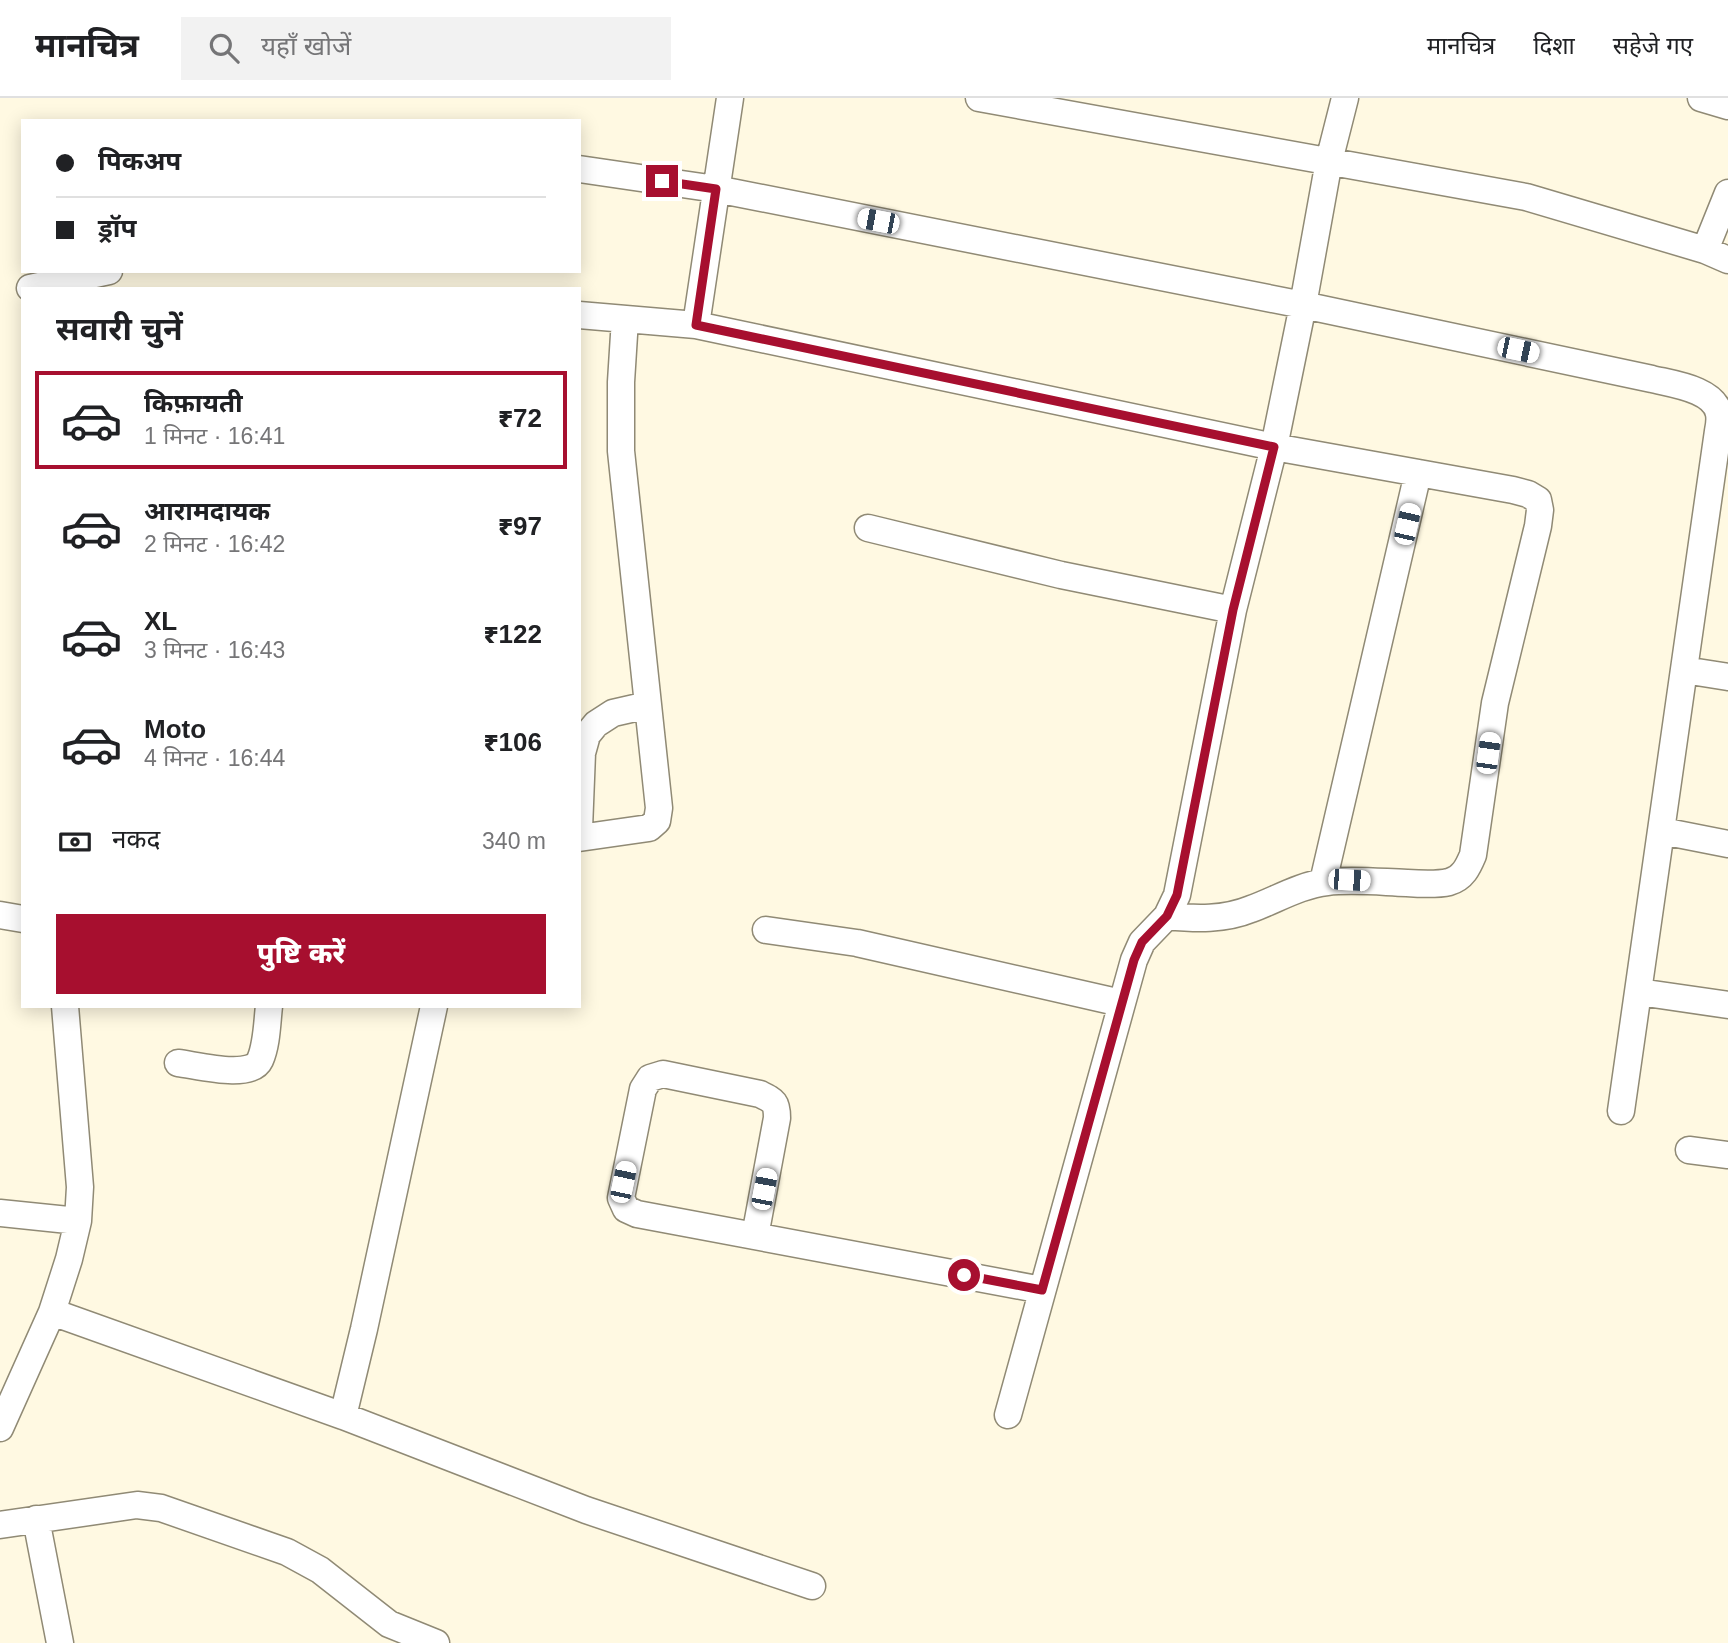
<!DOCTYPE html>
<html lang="hi">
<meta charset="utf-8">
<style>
:root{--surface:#fff;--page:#f2f2f2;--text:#202124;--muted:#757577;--line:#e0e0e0;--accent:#a70f2f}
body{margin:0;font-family:Arial,"Noto Sans Devanagari",sans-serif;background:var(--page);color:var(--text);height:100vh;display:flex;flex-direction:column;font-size:26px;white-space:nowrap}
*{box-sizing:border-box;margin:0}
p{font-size:23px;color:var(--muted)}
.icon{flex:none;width:38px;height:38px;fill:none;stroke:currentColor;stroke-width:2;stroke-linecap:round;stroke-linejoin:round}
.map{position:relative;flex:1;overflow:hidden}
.details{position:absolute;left:21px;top:189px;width:560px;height:721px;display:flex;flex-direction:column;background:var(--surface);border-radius:0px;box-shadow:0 4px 18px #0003}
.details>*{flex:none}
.hud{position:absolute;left:21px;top:21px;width:560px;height:154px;border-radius:0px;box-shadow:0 4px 18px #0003;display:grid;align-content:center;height:154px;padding:0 35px;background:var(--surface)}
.end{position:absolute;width:32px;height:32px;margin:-16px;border:9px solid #a70f2f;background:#fff;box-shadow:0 0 0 4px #fff}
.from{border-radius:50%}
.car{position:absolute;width:21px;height:42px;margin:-21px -10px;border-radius:9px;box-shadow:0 0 5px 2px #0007;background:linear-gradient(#fff 24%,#345 0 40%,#fff 0 76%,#345 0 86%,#fff 0)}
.hud b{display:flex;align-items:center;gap:24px;height:66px;font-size:26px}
.hud b+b{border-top:2px solid var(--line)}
.hud i{width:18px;height:18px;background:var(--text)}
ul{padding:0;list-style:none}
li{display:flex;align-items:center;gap:21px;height:98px;margin:0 14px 10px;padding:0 21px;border:4px solid transparent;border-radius:0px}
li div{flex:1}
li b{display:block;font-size:26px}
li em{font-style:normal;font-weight:800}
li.on{border-color:var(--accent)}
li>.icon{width:63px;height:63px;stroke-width:1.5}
h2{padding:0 35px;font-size:32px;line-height:84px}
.pay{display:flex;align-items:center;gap:18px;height:77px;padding:0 35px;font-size:26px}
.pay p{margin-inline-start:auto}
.button{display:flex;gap:14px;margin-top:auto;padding:14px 35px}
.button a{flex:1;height:80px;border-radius:0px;background:var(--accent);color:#fff;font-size:28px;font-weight:800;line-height:80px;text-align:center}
header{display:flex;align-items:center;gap:42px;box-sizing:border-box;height:98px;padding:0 35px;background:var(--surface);border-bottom:2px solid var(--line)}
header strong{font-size:33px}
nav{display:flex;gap:38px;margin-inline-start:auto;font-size:24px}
.search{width:490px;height:63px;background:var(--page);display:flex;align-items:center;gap:18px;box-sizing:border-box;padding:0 24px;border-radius:0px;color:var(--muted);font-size:26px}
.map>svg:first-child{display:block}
</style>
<header>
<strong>मानचित्र</strong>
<div class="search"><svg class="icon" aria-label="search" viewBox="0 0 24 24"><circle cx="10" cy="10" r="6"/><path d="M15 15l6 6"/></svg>यहाँ खोजें</div>
<nav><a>मानचित्र</a><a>दिशा</a><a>सहेजे गए</a></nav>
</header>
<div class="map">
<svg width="1728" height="1545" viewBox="0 0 1728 1545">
<rect width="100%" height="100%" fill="#fff9e2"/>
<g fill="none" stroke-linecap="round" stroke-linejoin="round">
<g stroke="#908a75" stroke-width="29">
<path id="street" d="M979,0l547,99 179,53 23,10
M1701,0l27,8
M579,71l137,20 587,116 349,74c20,5 63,10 67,35 1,5 0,12 -1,17l-97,680
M1705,152l23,-57
M30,190l79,-17
M579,217l117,10 578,122 239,43 15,4 10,6 2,10 -2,16 -43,177 -22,152c-5,12 -10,23 -24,27 -13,3 -28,2 -42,1 -27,-1 -54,-4 -80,-1 -27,3 -51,18 -76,27 -27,11 -55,10 -84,7
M696,227l34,-227
M868,430l193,47 172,35
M1684,572l44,7
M579,731l3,-76 5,-18 9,-11 17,-11 35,-8
M1662,733l66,13
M579,740l70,-10 8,-7 2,-13 -38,-357v-69l4,-63
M1323,784l95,-409
M0,817l23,4
M766,832l91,13 264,60
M1639,894l89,13
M178,965c18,2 73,17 82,-3 7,-16 7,-37 9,-54
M1689,1052l39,5
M0,1115l78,8
M755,1138l22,-118c0,-16 -3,-17 -17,-24l-97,-20 -13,4 -7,11 -22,109 5,11 11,5 405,76
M52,1214l291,104 243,94 226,76
M1008,1317l126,-455 8,-18 25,-26 10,-21 56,-285 41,-163 29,-142 26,-144 16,-63
M343,1318l21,-87 70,-323
M0,1330l52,-116 17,-53 9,-38 2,-34 -15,-181
M36,1421l24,124
M0,1427l137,-20 24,3 126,44 33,18 69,54 47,19"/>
</g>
<use href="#street" stroke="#fff" stroke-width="26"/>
</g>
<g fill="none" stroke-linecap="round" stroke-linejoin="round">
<path stroke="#a70f2f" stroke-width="9" d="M662,83l54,8 -20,136 578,122 -41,163 -56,285 -10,21 -25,26 -8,18 -92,330 -78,-15"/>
</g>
</svg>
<i class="end from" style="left:964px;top:1177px"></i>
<i class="end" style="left:662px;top:83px"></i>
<i class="car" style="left:878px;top:123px;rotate:281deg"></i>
<i class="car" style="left:1518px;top:252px;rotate:102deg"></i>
<i class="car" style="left:1407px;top:426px;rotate:13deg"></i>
<i class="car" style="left:1488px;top:655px;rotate:8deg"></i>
<i class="car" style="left:1349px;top:782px;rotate:93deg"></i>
<i class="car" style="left:623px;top:1084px;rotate:12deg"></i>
<i class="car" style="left:764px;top:1091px;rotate:11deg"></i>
<div class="hud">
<b><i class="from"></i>पिकअप</b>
<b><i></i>ड्रॉप</b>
</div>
<section class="details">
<h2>सवारी चुनें</h2>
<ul>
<li class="on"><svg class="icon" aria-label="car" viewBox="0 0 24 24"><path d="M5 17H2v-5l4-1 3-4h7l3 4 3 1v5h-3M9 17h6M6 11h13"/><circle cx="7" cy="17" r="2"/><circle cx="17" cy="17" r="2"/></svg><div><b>किफ़ायती</b><p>1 मिनट · 16:41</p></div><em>₹72</em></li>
<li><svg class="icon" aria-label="car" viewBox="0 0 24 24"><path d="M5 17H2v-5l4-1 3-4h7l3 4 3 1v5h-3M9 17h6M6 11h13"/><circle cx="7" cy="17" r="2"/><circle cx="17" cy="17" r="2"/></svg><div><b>आरामदायक</b><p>2 मिनट · 16:42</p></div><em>₹97</em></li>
<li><svg class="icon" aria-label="car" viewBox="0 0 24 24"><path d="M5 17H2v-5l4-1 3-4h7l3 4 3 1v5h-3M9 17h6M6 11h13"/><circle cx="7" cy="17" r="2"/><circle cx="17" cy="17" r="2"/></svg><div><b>XL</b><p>3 मिनट · 16:43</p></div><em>₹122</em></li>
<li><svg class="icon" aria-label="car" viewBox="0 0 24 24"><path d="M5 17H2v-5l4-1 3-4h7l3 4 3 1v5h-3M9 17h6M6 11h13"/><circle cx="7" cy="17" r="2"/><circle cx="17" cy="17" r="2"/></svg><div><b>Moto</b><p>4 मिनट · 16:44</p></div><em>₹106</em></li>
</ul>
<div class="pay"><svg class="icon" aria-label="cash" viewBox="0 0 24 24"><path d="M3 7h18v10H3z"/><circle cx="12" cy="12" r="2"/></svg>नकद<p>340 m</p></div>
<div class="button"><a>पुष्टि करें</a></div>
</section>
</div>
